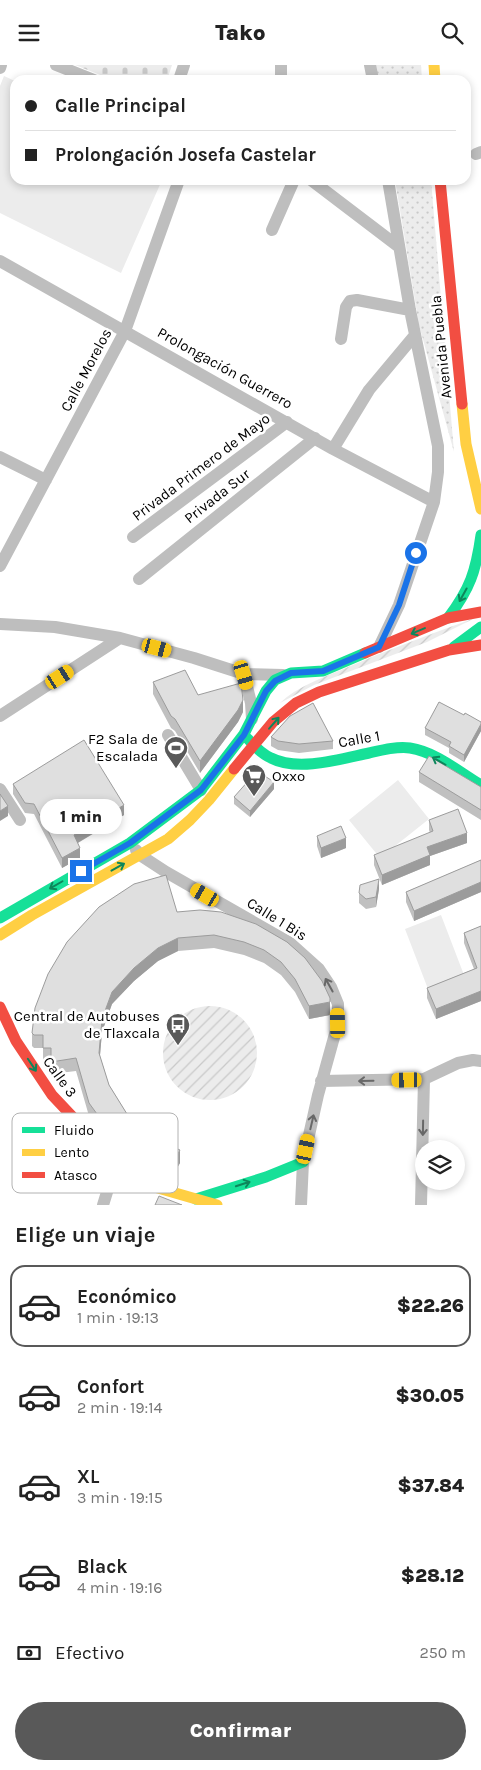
<!DOCTYPE html>
<html lang="es">
<meta charset="utf-8">
<style>
:root{--surface:#fff;--page:#f2f2f2;--text:#222;--muted:#767676;--line:#e0e0e0;--accent:#595959}
body{margin:0;font-family:Karla,sans-serif;background:var(--page);color:var(--text);height:100vh;display:flex;flex-direction:column;font-size:19px;white-space:nowrap}
*{box-sizing:border-box;margin:0}
p{font-size:16px;color:var(--muted)}
.icon{flex:none;width:28px;height:28px;fill:none;stroke:currentColor;stroke-width:2;stroke-linecap:round;stroke-linejoin:round}
.map{position:relative;height:1140px;overflow:hidden}
.panel{display:flex;flex-direction:column;background:var(--surface);flex:1}
.panel>*{flex:none}
.top-card{position:absolute;left:10px;top:10px;width:461px;height:110px;border-radius:15px;box-shadow:0 2px 8px #0003;display:grid;align-content:center;height:110px;padding:0 15px;background:var(--surface)}
.fabs{position:absolute;left:415px;top:1075px;display:grid;gap:10px}
.fabs a{display:grid;place-items:center;width:50px;height:50px;border-radius:50%;background:var(--surface);box-shadow:0 2px 8px #0003;font-size:25px}
.end{position:absolute;width:22px;height:22px;margin:-11px;border:6px solid #1a73e8;background:#fff;box-shadow:0 0 0 2px #fff}
.from{border-radius:50%}
.bubble{position:absolute;height:35px;border-radius:18px;background:var(--surface);box-shadow:0 2px 8px #0003;font-size:16px;font-weight:800;line-height:35px;text-align:center}
.car{position:absolute;width:15px;height:30px;margin:-15px -8px;border-radius:6px;box-shadow:0 0 4px 1px #0007;background:linear-gradient(#f5c518 24%,#345 0 40%,#f5c518 0 76%,#345 0 86%,#f5c518 0)}
.top-card b{display:flex;align-items:center;gap:18px;height:48px;font-size:19px}
.top-card b+b{border-top:1px solid var(--line)}
.top-card i{width:12px;height:12px;background:var(--text)}
ul{padding:0;list-style:none}
li{display:flex;align-items:center;gap:15px;height:82px;margin:0 10px 8px;padding:0 5px;border:2px solid transparent;border-radius:15px}
li div{flex:1}
li b{display:block;font-size:19px}
li em{font-style:normal;font-weight:800}
li.active{border-color:var(--accent)}
li>.icon{width:45px;height:45px;stroke-width:1.5}
h2{padding:0 15px;font-size:22px;line-height:60px}
.pay{display:flex;align-items:center;gap:12px;height:55px;padding:0 15px;font-size:19px}
.pay p{margin-inline-start:auto}
.button{display:flex;gap:10px;margin-top:auto;padding:10px 15px}
.button a{flex:1;height:58px;border-radius:30px;background:var(--accent);color:#fff;font-size:20px;font-weight:800;line-height:58px;text-align:center}
header{display:flex;justify-content:space-between;align-items:center;height:65px;padding:0 15px;background:var(--surface);font-size:22px;font-weight:800}
.map>svg:first-child{display:block}
</style>
<header><svg class="icon" aria-label="menu" viewBox="0 0 24 24"><path d="M4 6h16M4 12h16M4 18h16"/></svg>Tako<svg class="icon" aria-label="search" viewBox="0 0 24 24"><circle cx="10" cy="10" r="6"/><path d="M15 15l6 6"/></svg></header>
<div class="map">
<svg width="481" height="1140" viewBox="0 0 481 1140">
<defs>
<pattern id="grass-dots" width="8" height="8" patternUnits="userSpaceOnUse" patternTransform="scale(1.25)"><rect width="8" height="8" fill="#ececec"/><path d="M2 2h.1M6 6h.1" fill="none" stroke="#c9c9c9" stroke-width="1.8" stroke-linecap="round"/></pattern>
<pattern id="cemetery-stones" width="16" height="16" patternUnits="userSpaceOnUse" patternTransform="scale(1.25)"><rect width="16" height="16" fill="#ececec"/><path d="M2 7V4a2 2 0 0 1 4 0v3zM10 15v-3a2 2 0 0 1 4 0v3z" fill="#c9c9c9"/></pattern>
<pattern id="garden-furrows" width="10" height="10" patternUnits="userSpaceOnUse" patternTransform="scale(1.25)"><rect width="10" height="10" fill="#ececec"/><path d="M-1 1l2-2M0 10L10 0M9 11l2-2" fill="none" stroke="#c9c9c9"/></pattern>
</defs>
<rect width="100%" height="100%" fill="#fff"/>
<path fill="url(#grass-dots)" d="M375,0h46l1,15h-44z
M395,115h36l23,272 -35,-127z"/>
<path fill="url(#cemetery-stones)" d="M75,0h97l-5,15h-54z"/>
<path fill="url(#garden-furrows)" d="M475,553l-48,24 -113,43 -34,18c17,-16 39,-24 61,-33 44,-19 89,-36 134,-52z
M163 988a47 47 0 1 1 94 0a47 47 0 1 1-94 0Z"/>
<path fill="#ececec" d="M4,11l11,5v99h147l-41,93 -121,-60v-127z
M398,715l31,39 -49,39 -31,-38z
M441,850l23,60 -36,14 -23,-60z"/>
<g fill="none" stroke-linecap="round" stroke-linejoin="round">
<path stroke="#bebebe" stroke-width="12" d="M56,0l38,15
M281,0v15
M370,0l3,15
M0,3l1,-3
M179,15l5,-15
M476,89l5,-2
M311,115l88,67
M272,165l22,-50
M0,196l333,188 101,53
M341,274l5,-32 4,-6 7,-1 53,10
M333,384l36,-59 46,-55
M0,392l46,23
M133,472l154,-115
M0,501l125,-235 54,-151
M139,514l176,-141
M0,559l55,3 65,11 74,20 50,16 39,1
M379,582l20,-42 35,-103 4,-30v-26l-28,-136 -22,-130
M244,609l7,29 1,16
M0,651l120,-78
M168,670l33,55
M0,724l20,31
M136,785l4,5 26,17 124,71 29,26 12,18 7,17v19l-20,72 -15,67 -2,43
M321,1016l103,-2 34,-16 15,-3 8,1
M103,1140l13,-42
M421,1140l3,-126"/>
<path stroke="#16e098" stroke-width="11" d="M448,553c22,-29 28,-47 33,-83
M454,582l27,-20
M248,674c7,8 14,15 23,19 27,14 70,1 98,-5 13,-3 28,-7 41,-5 26,4 49,24 71,37
M0,853l130,-75 71,-53 43,-56 22,-43 9,-11 16,-7 32,-2 42,-18
M196,1134l70,-22 37,-15"/>
<path stroke="#ffcf43" stroke-width="11" d="M434,0l1,15
M462,339l4,40 15,65
M0,870l32,-20 136,-76 22,-19 19,-20 25,-31
M102,1083l14,15 35,23 66,19"/>
<path stroke="#f24e42" stroke-width="11" d="M440,115l22,224
M365,588l83,-35 33,-6
M234,704l39,-47 23,-19 23,-11 130,-42 32,-5
M0,942l16,34 36,54 50,53"/>
</g>
<path fill="#c0c0c0" d="M153,617l45,13 45,17 -5,10 -38,51 -25,-42 -4,-3 -18,-34z
M464,650l17,7v9l-17,31 -15,-9v-5l-24,-13v-7z
M271,672l62,4v8l-34,4 -21,-3 -7,-4z
M419,707l62,15v33l-62,-38z
M13,719l111,31 -46,28 2,15 -18,10 -28,-54 -9,-1 -12,-19z
M274,724l-24,28 -16,-13v-7z
M429,755l38,23 -37,13v9l-48,20 -8,-20v-10l56,-22 -1,-3z
M317,771l29,12 -25,10 -4,-12z
M481,795v32l-67,29 -8,-19v-10z
M379,824l-3,18 -10,2 -7,-6v-10z
M177,847l79,12 74,91 -21,4 -14,-27 -14,-17 -17,-12 -20,-8 -30,-7 -36,3 -20,10 -24,20 -22,23 -10,28 -2,24 9,29 18,29 25,24 28,25 -10,17 -15,-4 -32,-21 -26,-28 -8,-11 -13,-45 -25,3v-13h-8v-13h-9l-2,-2v-13z
M481,861v75l-45,18 -9,-21v-10l47,-19 -10,-26v-10z"/>
<path fill="#9c9c9c" d="M243,635v12l-5,10 -38,51v-12z
M481,659v7l-17,31v-7z
M274,717v7l-24,28v-6z
M124,740v10l-50,30v-10z
M8,741v10l-8,5v-10z
M467,768v10l-37,13v9l-48,20v-10l45,-28z
M346,773v10l-25,10v-10z
M80,783v10l-18,10v-10z
M379,814v10l-3,18v-10z
M481,817v10l-67,29v-10z
M178,873v13l-20,10 -24,20 -22,23 -10,28 -3,34v-13l3,-34 10,-27 22,-24 24,-20z
M481,926v10l-45,18v-10z
M330,937v13l-21,4v-13z
M180,1085v13l-10,17v-12z"/>
<path fill="#dfdfdf" stroke="#9c9c9c" d="M185,605l13,25 43,-12 2,17 -5,10 -38,51 -25,-42 -4,-3 -18,-34z
M439,637l25,13 1,-2 16,9v2l-17,31 -15,-9 2,-4 -26,-14z
M313,638l20,38 -34,3 -21,-3 -7,-4 19,-21z
M84,675l40,65 -50,30 6,13 -18,10 -28,-54 -9,-1 -12,-19z
M429,691l52,31v23l-62,-38z
M257,706l17,11 -24,29 -16,-14z
M0,729l8,12 -8,5z
M458,744l9,24 -40,14 3,8 -48,20 -8,-20 59,-24 -4,-11z
M341,761l5,12 -25,10 -4,-12z
M481,795v22l-67,29 -8,-19z
M166,810l11,37 23,-2 21,2 35,12 31,18 18,16 17,23 8,17v4l-21,4 -14,-27 -14,-17 -17,-12 -20,-8 -30,-7 -36,3 -20,10 -24,20 -22,24 -10,27 -3,34 10,32 18,29 25,24 28,12 -10,18 -15,-5 -32,-21 -26,-28 -8,-11 -13,-45 -25,4v-14h-8v-13h-9l-2,-2 3,-25 13,-34 19,-32 32,-35 35,-23z
M379,814l-3,18 -10,2 -7,-6 1,-8z
M481,861v65l-45,18 -9,-21 50,-20 -13,-35z
M159,1131l23,9h-27z"/>
<defs><path id="oneway-shaft" d="M-6 0H5M1.5-3L5.5 0L1.5 3" fill="none" stroke-width="1.6" stroke-linecap="round" stroke-linejoin="round" transform="scale(1.25)"/></defs>
<g stroke="#0d865b">
<use href="#oneway-shaft" transform="translate(463 530) rotate(119)"/>
<use href="#oneway-shaft" transform="translate(418 566) rotate(157)"/>
<use href="#oneway-shaft" transform="translate(274 658) rotate(-49)"/>
<use href="#oneway-shaft" transform="translate(439 696) rotate(-150)"/>
<use href="#oneway-shaft" transform="translate(118 802) rotate(-29)"/>
<use href="#oneway-shaft" transform="translate(56 820) rotate(150)"/>
<use href="#oneway-shaft" transform="translate(32 1000) rotate(56)"/>
<use href="#oneway-shaft" transform="translate(243 1119) rotate(-18)"/>
</g>
<g stroke="#686868">
<use href="#oneway-shaft" transform="translate(329 920) rotate(-119)"/>
<use href="#oneway-shaft" transform="translate(366 1016) rotate(179)"/>
<use href="#oneway-shaft" transform="translate(312 1057) rotate(-77)"/>
<use href="#oneway-shaft" transform="translate(423 1063) rotate(91)"/>
</g>
<g fill="none" stroke-linecap="round" stroke-linejoin="round">
<path stroke="#1a73e8" stroke-width="6" d="M81,806l49,-28 71,-53 43,-55 22,-44 9,-10 16,-8 32,-2 56,-24 20,-42 17,-52"/>
</g>
<defs>
<g id="stadium-pin" transform="scale(1.25)"><path d="M0 17L-7.5 6A9.5 9.5 0 1 1 7.5 6Z" fill="#595959" stroke="#fff"/><path d="M0-5a6.5 5 0 1 0 0 10a6.5 5 0 1 0 0-10ZM-3.5-1.8h7v3.6h-7Z" fill="#fff"/></g>
<g id="supermarket-pin" transform="scale(1.25)"><path d="M0 17L-7.5 6A9.5 9.5 0 1 1 7.5 6Z" fill="#595959" stroke="#fff"/><path d="M-6-5.5h2.5l.6 2H6L4.5 2H-2.5L-4.4-4H-6ZM-1.5 3.2a1.3 1.3 0 1 0 .1 0ZM3 3.2a1.3 1.3 0 1 0 .1 0Z" fill="#fff"/></g>
<g id="bus-pin" transform="scale(1.25)"><path d="M0 17L-7.5 6A9.5 9.5 0 1 1 7.5 6Z" fill="#595959" stroke="#fff"/><path d="M-5-6H5V4H4V6H2V4H-2V6H-4V4H-5ZM-3.5-4V0h7V-4ZM-3.5 1.2v1.5H-2V1.2ZM2 1.2v1.5H3.5V1.2Z" fill="#fff"/></g>
</defs>
<g fill-rule="evenodd">
<use href="#stadium-pin" x="176" y="683"/>
<use href="#supermarket-pin" x="254" y="711"/>
<use href="#bus-pin" x="178" y="960"/>
</g>
<g text-anchor="middle" stroke-width="5" stroke-linejoin="round" paint-order="stroke">
<g font-size="15" fill="#000" stroke="#fff">
<text transform="translate(441 282) rotate(-96)" y="5">Avenida Puebla</text>
<text transform="translate(225 303) rotate(29)" y="5">Prolongación Guerrero</text>
<text transform="translate(86 305) rotate(-62)" y="5">Calle Morelos</text>
<text transform="translate(201 402) rotate(-37)" y="5">Privada Primero de Mayo</text>
<text transform="translate(217 431) rotate(-38)" y="5">Privada Sur</text>
<text transform="translate(359 674) rotate(-10)" y="5">Calle 1</text>
<text transform="translate(277 854) rotate(32)" y="5">Calle 1 Bis</text>
<text transform="translate(60 1012) rotate(54)" y="5">Calle 3</text>
</g>
<g font-size="15" fill="#000" stroke="#fff" text-anchor="end">
<text x="158" y="679">F2 Sala de<tspan x="158" dy="17">Escalada</tspan></text>
<text x="272" y="716" text-anchor="start">Oxxo</text>
<text x="160" y="956">Central de Autobuses<tspan x="160" dy="17">de Tlaxcala</tspan></text>
</g>
</g>
<rect x="12" y="1048" width="166" height="80" rx="8" fill="#fff" stroke="#b2b2b2" stroke-width="1"/>
<rect x="22" y="1062" width="23" height="6" fill="#16e098"/>
<rect x="22" y="1084" width="23" height="7" fill="#ffcf43"/>
<rect x="22" y="1107" width="23" height="6" fill="#f24e42"/>
<g font-size="14" fill="#000">
<text x="54" y="1070">Fluido</text>
<text x="54" y="1092">Lento</text>
<text x="54" y="1115">Atasco</text>
</g>
</svg>
<div class="fabs">
<a><svg class="icon" aria-label="layers" viewBox="0 0 24 24"><path d="M12 4l9 5-9 5-9-5zM3 14l9 5 9-5"/></svg></a>
</div>
<i class="end from" style="left:416px;top:488px"></i>
<i class="end" style="left:81px;top:806px"></i>
<div class="bubble" style="left:40px;top:734px;width:82px">1 min</div>
<i class="car" style="left:157px;top:583px;rotate:105deg"></i>
<i class="car" style="left:244px;top:610px;rotate:163deg"></i>
<i class="car" style="left:60px;top:612px;rotate:57deg"></i>
<i class="car" style="left:205px;top:830px;rotate:300deg"></i>
<i class="car" style="left:338px;top:958px;rotate:359deg"></i>
<i class="car" style="left:407px;top:1015px;rotate:269deg"></i>
<i class="car" style="left:306px;top:1084px;rotate:12deg"></i>
<div class="top-card">
<b><i class="from"></i>Calle Principal</b>
<b><i></i>Prolongación Josefa Castelar</b>
</div>
</div>
<section class="panel">
<h2>Elige un viaje</h2>
<ul>
<li class="active"><svg class="icon" aria-label="car" viewBox="0 0 24 24"><path d="M5 17H2v-5l4-1 3-4h7l3 4 3 1v5h-3M9 17h6M6 11h13"/><circle cx="7" cy="17" r="2"/><circle cx="17" cy="17" r="2"/></svg><div><b>Económico</b><p>1 min · 19:13</p></div><em>$22.26</em></li>
<li><svg class="icon" aria-label="car" viewBox="0 0 24 24"><path d="M5 17H2v-5l4-1 3-4h7l3 4 3 1v5h-3M9 17h6M6 11h13"/><circle cx="7" cy="17" r="2"/><circle cx="17" cy="17" r="2"/></svg><div><b>Confort</b><p>2 min · 19:14</p></div><em>$30.05</em></li>
<li><svg class="icon" aria-label="car" viewBox="0 0 24 24"><path d="M5 17H2v-5l4-1 3-4h7l3 4 3 1v5h-3M9 17h6M6 11h13"/><circle cx="7" cy="17" r="2"/><circle cx="17" cy="17" r="2"/></svg><div><b>XL</b><p>3 min · 19:15</p></div><em>$37.84</em></li>
<li><svg class="icon" aria-label="car" viewBox="0 0 24 24"><path d="M5 17H2v-5l4-1 3-4h7l3 4 3 1v5h-3M9 17h6M6 11h13"/><circle cx="7" cy="17" r="2"/><circle cx="17" cy="17" r="2"/></svg><div><b>Black</b><p>4 min · 19:16</p></div><em>$28.12</em></li>
</ul>
<div class="pay"><svg class="icon" aria-label="cash" viewBox="0 0 24 24"><path d="M3 7h18v10H3z"/><circle cx="12" cy="12" r="2"/></svg>Efectivo<p>250 m</p></div>
<div class="button"><a>Confirmar</a></div>
</section>
